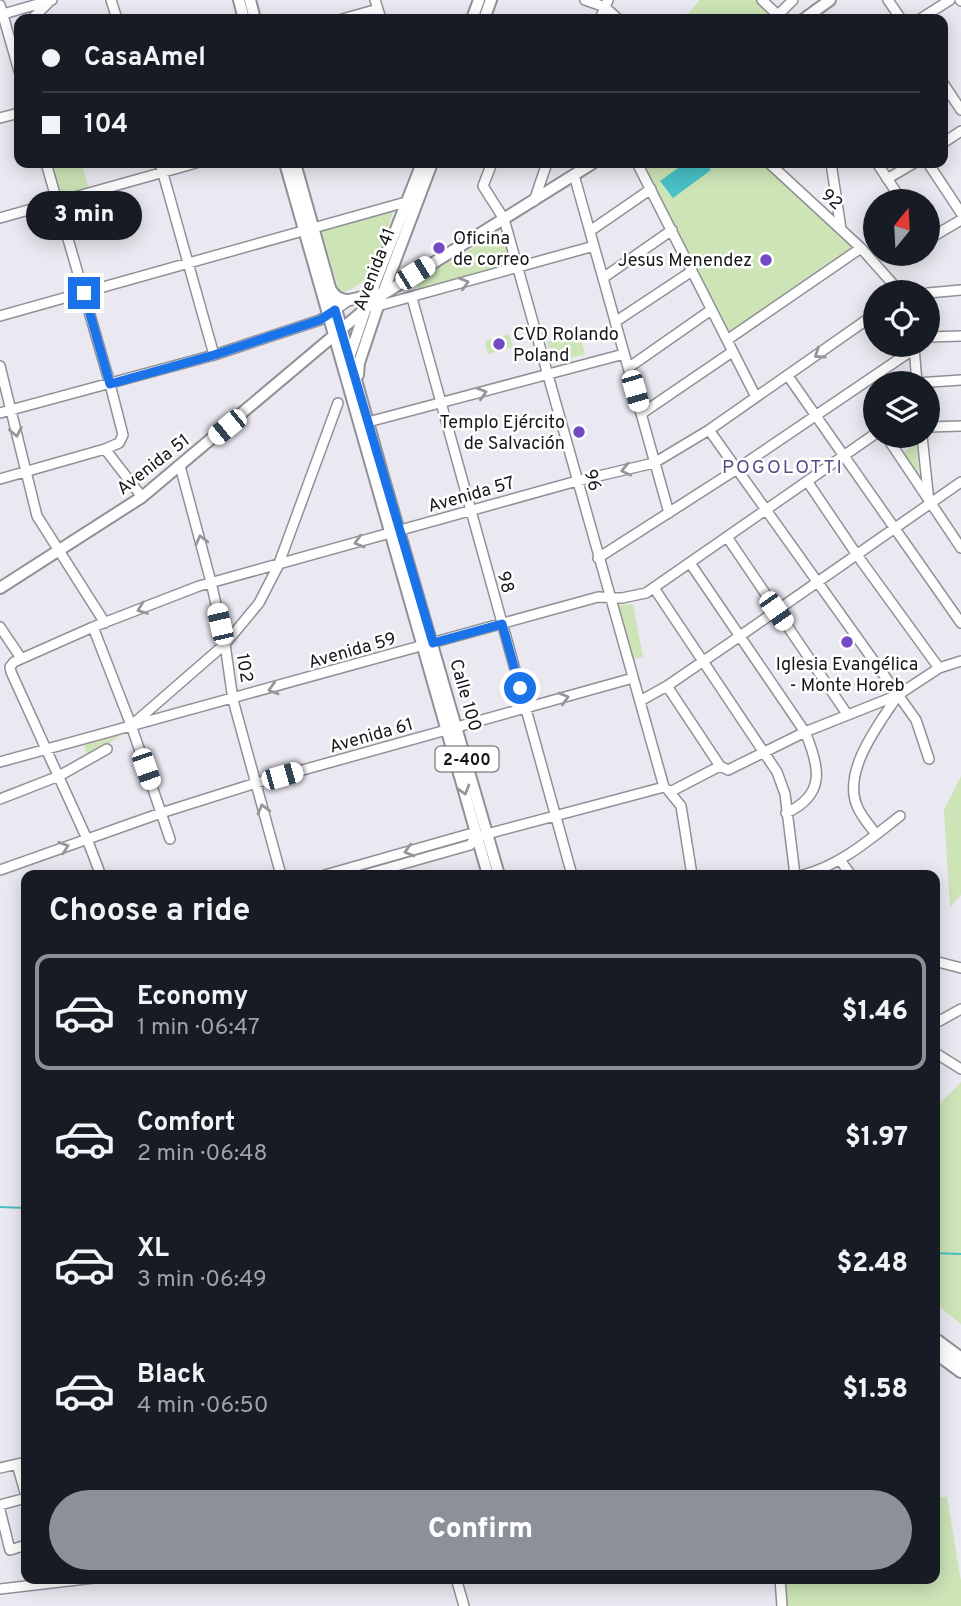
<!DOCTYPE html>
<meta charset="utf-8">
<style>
:root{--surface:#171b24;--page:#20242c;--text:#f1f3f6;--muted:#9ea1a6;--line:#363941;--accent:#8c9099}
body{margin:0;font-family:Overpass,sans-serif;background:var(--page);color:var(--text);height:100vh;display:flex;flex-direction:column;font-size:26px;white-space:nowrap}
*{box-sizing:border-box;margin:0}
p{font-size:23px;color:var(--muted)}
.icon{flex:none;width:38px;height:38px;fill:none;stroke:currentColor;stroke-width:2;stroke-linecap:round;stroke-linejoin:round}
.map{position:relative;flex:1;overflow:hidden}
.sheet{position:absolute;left:21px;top:870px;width:919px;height:714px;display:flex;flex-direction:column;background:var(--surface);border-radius:14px;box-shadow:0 4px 18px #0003}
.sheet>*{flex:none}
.top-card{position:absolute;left:14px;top:14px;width:934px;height:154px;border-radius:14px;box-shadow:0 4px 18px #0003;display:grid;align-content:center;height:154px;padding:0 28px;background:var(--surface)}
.needle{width:46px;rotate:18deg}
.controls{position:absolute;left:863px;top:189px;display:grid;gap:14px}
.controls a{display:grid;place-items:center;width:77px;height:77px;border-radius:50%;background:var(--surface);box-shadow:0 4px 18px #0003;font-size:35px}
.end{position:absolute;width:32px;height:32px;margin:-16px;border:9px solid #1a73e8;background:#fff;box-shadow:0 0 0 4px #fff}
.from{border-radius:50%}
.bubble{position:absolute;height:49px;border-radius:24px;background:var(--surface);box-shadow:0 4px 18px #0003;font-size:23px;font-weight:800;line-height:49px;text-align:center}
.car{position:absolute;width:21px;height:42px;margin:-21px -10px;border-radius:9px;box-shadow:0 0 5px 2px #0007;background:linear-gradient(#fff 24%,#345 0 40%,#fff 0 76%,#345 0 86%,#fff 0)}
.top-card b{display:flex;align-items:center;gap:24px;height:66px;font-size:26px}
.top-card b+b{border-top:2px solid var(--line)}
.top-card i{width:18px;height:18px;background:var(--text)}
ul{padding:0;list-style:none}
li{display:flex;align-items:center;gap:21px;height:116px;margin:0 14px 10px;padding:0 14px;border:4px solid transparent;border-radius:14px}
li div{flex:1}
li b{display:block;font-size:26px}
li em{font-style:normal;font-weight:800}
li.selected{border-color:var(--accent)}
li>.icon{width:63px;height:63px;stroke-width:1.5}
h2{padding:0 28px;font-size:32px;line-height:84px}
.action{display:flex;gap:14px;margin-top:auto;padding:14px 28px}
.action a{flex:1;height:80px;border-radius:42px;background:var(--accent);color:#fff;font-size:28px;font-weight:800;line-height:80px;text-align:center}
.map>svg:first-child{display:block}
</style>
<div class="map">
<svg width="961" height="1606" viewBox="0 0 961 1606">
<rect width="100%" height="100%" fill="#eae8f0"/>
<path fill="#cce4b6" d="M700,0h62l20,19h-99z
M49,163h32l8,25 -30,9z
M637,163h132l92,85 -134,92z
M394,209l-22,66 -17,12 -15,7 -19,-65z
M507,229l10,39 -97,28 -4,-16z
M509,334l4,13 -25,7 -3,-13z
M579,334l6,20 -32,9 -6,-21z
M916,443l4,41 -18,-30z
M633,604l10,53 -12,3 -13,-50 2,-5z
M121,735l-33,23 -4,-13z
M961,776v119l-11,12 -6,-97z
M469,836l4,2 -3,5 -113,32h-24z
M961,1082v242l-26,-21 -1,-193z
M935,1497h12l14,84v25h-173l-4,-27 150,-1z"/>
<path fill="#47c0c6" d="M685,163h21l5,7 -38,28 -13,-17z"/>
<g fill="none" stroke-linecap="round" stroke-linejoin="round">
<path stroke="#47c0c6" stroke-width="2" d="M0,1207l26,1
M934,1253l27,1"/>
<g stroke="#929097" stroke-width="12">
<path id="minor" d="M111,0l6,19
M375,0l6,19
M585,0l20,7 13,12
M762,0l20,19
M888,0l13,19
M960,0l1,1
M0,5l19,66
M0,15l52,-15
M778,15l15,-15
M32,19l16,-16
M342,19l36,-10
M600,19l8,-19
M920,19l30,-19
M943,83l18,27
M0,118l19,-5
M943,143l18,-12
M160,163l54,192
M492,163l-9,23 21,33 160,568
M637,163l119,234
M769,163l92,85 39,44
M831,163l10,66
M877,163l25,38
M928,163l33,50
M574,175l95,338
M887,179l27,-16
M534,201l13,-38
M0,218l196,-55
M590,231l61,-42
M928,237h4l29,-17
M603,278l69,-48
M928,293l33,-3
M412,298l160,577
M374,307l220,-61
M0,316l406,-114
M615,322l77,-51
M928,337l33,-1
M727,340l134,-92
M914,347l3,36
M0,366l37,150 68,107
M628,368l83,-58
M788,376l173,247
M917,383l44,-3
M0,413l214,-58 106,-35 28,-19
M641,414l91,-62
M368,422l256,-68
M928,427l33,-1
M709,430l207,290 13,39
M886,436l75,112
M922,436l7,66
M105,449l37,48
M180,466l31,116 14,62 8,56 48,175
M0,479l105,-30 14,-6 4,-8 -13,-51 -64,-221
M807,481l50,74 82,113
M727,537l120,177
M598,558l139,-89 177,-120
M690,563l115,169c15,35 21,63 -19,81
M654,588l123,184 8,22 10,81
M0,627l21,31
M93,627l38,98 39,114
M667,686l53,80
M640,701l27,-15 73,-50 221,-154
M133,724l92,-80 34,-41 19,-37 60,-163
M0,762l598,-165 24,1 24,-5 229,-159
M668,790l13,16 11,69
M670,792l50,-26 8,4 77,-38 93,-37 41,-27 22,-7
M0,799l59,-23 48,-27
M876,834c-7,-9 -15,-18 -19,-28 -15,-36 23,-83 41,-111
M483,835l181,-48
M840,860l11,15
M0,870l161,-57 95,-30 377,-105
M100,873l-13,-34 -76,-167 -1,-5 4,-5 79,-35 106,-41 378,-105 77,-18 55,-33 166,-116
M325,875l144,-41 8,3 -7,8 -106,30
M803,875c38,-10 67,-36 97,-59
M934,961l27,7
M934,1024l27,-15
M934,1052l27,17
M17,1464l9,32
M0,1468l26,-6
M0,1505l26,-7
M0,1510l10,40 16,-5
M456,1578l8,28
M780,1578l2,28
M0,1589l94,-11"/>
</g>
<g stroke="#929097" stroke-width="14">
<path id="major" d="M239,0l5,19
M250,0l5,19
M472,19l7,-19
M484,19l7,-19
M804,19l26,-19
M285,163l203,712
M295,163l88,313 116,399
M331,290c11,18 28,7 44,2
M349,358l22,-65 51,-130
M358,375l1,-12 19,-57 54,-143
M0,588l142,-91 240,-202 211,-132"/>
</g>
<g stroke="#929097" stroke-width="16">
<path id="highway" d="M934,1339l27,20
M934,1351l27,20"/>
</g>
<use href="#minor" stroke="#fff" stroke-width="9"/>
<use href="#major" stroke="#fff" stroke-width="10"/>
<use href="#highway" stroke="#fff" stroke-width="12"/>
</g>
<defs><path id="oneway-chevron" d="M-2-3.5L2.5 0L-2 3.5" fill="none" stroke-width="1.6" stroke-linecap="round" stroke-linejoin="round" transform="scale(1.75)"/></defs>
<g stroke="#979698">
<use href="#oneway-chevron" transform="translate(464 283) rotate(-16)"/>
<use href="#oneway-chevron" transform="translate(819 354) rotate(145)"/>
<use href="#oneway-chevron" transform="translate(482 393) rotate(-16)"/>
<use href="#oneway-chevron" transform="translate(16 432) rotate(79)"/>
<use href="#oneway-chevron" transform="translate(626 470) rotate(167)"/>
<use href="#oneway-chevron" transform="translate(201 540) rotate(-104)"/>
<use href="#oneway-chevron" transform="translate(359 542) rotate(164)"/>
<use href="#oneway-chevron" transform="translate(142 609) rotate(159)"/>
<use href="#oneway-chevron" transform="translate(273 689) rotate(164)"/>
<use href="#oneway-chevron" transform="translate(564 698) rotate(-16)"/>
<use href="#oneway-chevron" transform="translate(464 790) rotate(74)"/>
<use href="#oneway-chevron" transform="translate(263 809) rotate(-105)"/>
<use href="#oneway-chevron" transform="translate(64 847) rotate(-19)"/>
<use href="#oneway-chevron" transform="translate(409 851) rotate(164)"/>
</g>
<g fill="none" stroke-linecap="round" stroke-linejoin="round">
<path stroke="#1a73e8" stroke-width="9" d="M84,293l26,91 104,-29 106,-35 15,-10 98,333 69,-19 18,64"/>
</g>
<g fill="#734ac3" stroke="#fff" stroke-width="2.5">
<circle cx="439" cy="248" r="7"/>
<circle cx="766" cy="260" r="7"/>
<circle cx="499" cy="344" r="7"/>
<circle cx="579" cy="432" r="7"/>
<circle cx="847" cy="642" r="7"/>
</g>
<g text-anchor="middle" stroke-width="5" stroke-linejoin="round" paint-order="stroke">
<rect fill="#fff" stroke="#5d5c5e" stroke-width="2" x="435.5" y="746.5" width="63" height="25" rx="5"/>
<g font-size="16" font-weight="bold" fill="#171619">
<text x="467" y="765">2-400</text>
</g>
<g font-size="18" fill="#171619" stroke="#fff">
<text transform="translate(832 199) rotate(42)" y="6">92</text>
<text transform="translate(374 269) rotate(-69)" y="6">Avenida 41</text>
<text transform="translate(153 464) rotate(-38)" y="6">Avenida 51</text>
<text transform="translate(593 480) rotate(74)" y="6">96</text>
<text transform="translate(471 494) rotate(-16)" y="6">Avenida 57</text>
<text transform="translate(506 582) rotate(75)" y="6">98</text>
<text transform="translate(352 650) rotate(-16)" y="6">Avenida 59</text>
<text transform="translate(245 668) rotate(81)" y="6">102</text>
<text transform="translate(466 695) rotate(74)" y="6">Calle 100</text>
<text transform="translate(371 735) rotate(-16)" y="6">Avenida 61</text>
</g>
<g font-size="18" fill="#171619" stroke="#fff" text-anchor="start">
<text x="453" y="244">Oficina<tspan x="453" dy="21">de correo</tspan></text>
<text x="752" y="266" text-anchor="end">Jesus Menendez</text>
<text x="513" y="340">CVD Rolando<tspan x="513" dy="21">Poland</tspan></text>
<text x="565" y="428" text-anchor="end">Templo Ejército<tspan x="565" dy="21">de Salvación</tspan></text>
<text x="847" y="670" text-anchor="middle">Iglesia Evangélica<tspan x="847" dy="21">- Monte Horeb</tspan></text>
</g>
<g font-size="19" letter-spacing="2" fill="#5b4a88" stroke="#fff">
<text x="783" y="473">POGOLOTTI</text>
</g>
</g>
</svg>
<div class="controls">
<a><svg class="needle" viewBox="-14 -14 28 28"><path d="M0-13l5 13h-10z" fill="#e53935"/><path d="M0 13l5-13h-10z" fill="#9ea1a6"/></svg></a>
<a><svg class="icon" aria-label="locate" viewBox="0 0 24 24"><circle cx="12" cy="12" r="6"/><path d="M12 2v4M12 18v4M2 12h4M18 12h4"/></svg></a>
<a><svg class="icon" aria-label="layers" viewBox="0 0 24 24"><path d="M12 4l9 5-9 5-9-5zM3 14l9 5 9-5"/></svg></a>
</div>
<i class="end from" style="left:520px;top:688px"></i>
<i class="end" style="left:84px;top:293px"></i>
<div class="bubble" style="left:26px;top:191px;width:116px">3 min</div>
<i class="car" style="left:415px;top:273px;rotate:58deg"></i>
<i class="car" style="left:635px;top:391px;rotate:164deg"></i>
<i class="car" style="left:227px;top:427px;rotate:231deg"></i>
<i class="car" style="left:776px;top:611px;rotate:145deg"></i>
<i class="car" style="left:220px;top:624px;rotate:347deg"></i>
<i class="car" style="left:146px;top:769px;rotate:161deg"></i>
<i class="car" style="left:282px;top:776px;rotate:74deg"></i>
<div class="top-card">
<b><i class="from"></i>CasaAmel</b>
<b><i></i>104</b>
</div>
<section class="sheet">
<h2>Choose a ride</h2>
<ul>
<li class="selected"><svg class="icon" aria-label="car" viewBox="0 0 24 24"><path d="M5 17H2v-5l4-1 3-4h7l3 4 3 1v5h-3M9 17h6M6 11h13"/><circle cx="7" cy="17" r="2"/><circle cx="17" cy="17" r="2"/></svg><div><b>Economy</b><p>1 min · 06:47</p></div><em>$1.46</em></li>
<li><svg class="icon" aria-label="car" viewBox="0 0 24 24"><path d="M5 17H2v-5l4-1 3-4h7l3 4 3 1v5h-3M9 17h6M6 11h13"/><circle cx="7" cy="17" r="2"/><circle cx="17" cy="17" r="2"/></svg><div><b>Comfort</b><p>2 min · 06:48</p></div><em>$1.97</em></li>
<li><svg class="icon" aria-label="car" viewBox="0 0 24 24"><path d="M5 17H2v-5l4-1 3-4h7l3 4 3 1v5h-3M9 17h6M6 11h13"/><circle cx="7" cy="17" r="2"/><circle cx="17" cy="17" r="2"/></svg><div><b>XL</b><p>3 min · 06:49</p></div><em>$2.48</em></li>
<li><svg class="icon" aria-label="car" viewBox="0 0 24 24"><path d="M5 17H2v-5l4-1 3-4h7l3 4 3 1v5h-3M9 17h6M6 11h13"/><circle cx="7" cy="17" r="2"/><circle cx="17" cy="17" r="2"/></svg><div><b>Black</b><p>4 min · 06:50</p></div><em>$1.58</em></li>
</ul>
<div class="action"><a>Confirm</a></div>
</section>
</div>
